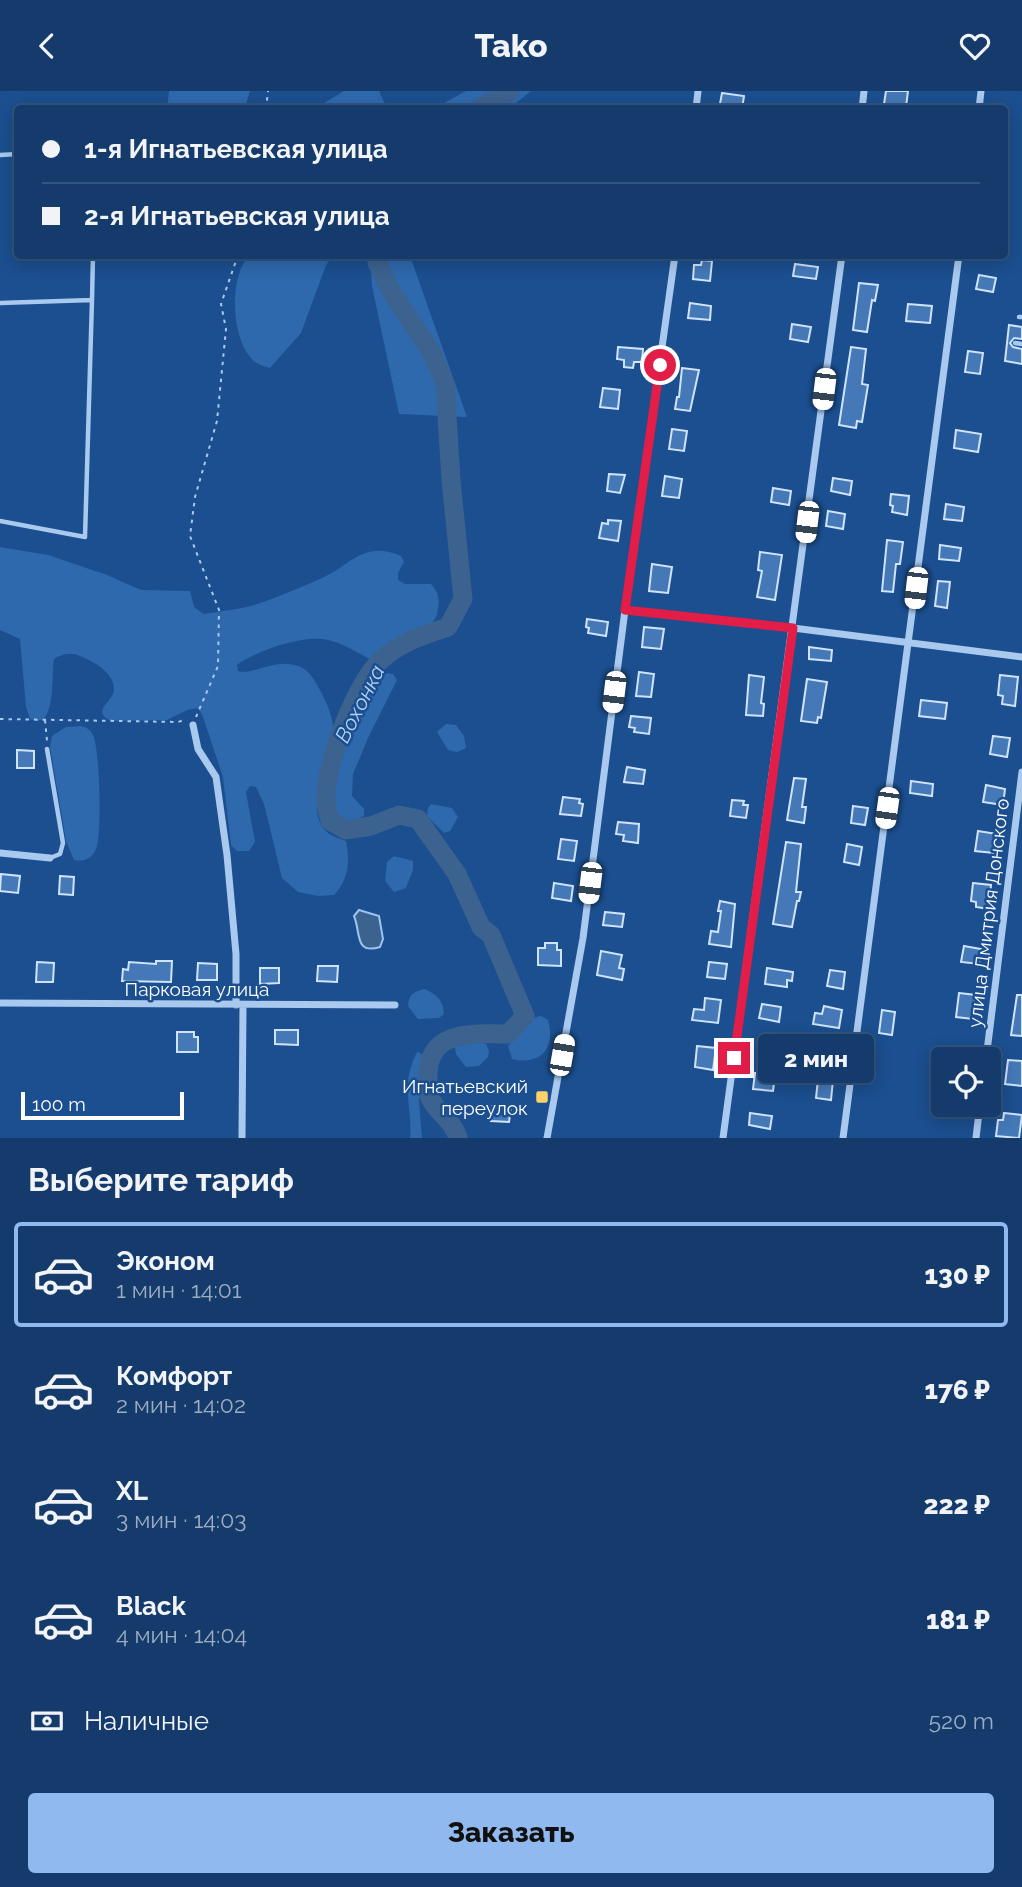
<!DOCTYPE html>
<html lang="ru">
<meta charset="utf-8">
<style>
:root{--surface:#143b6b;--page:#214673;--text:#f1f3f6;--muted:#9dadc1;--line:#33557e;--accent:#90b9f0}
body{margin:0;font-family:Raleway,sans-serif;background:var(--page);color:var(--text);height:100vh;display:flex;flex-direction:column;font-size:26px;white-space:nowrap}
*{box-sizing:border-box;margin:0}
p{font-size:23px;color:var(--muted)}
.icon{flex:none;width:38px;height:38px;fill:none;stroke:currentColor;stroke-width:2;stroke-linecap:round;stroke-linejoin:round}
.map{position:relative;height:1047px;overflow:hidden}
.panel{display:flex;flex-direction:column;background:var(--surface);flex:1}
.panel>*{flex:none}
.top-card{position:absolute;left:14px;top:14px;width:994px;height:154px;border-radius:7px;box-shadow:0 4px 18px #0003,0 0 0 2px var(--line);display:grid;align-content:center;height:154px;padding:0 28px;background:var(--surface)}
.fabs{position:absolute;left:931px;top:956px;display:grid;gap:14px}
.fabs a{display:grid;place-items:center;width:70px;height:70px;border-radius:7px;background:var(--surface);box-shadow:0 4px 18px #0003,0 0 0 2px var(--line);font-size:35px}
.scale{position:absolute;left:21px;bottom:18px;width:163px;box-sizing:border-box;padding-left:7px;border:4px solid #fff;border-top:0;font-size:19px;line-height:24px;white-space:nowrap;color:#fff;-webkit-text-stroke:5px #1b4f8f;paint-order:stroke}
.end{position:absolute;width:32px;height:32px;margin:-16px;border:9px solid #e11d48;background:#fff;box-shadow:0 0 0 4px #fff}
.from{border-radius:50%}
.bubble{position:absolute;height:49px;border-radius:7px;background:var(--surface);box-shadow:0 4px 18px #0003,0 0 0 2px var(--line);font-size:23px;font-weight:800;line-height:49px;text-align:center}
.car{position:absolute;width:21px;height:42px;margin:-21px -10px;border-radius:9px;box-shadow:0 0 5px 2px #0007;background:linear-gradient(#fff 24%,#345 0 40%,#fff 0 76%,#345 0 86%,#fff 0)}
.top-card b{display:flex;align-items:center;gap:24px;height:66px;font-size:26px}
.top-card b+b{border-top:2px solid var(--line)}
.top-card i{width:18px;height:18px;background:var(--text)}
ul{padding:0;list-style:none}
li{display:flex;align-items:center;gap:21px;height:105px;margin:0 14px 10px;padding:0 14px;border:4px solid transparent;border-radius:7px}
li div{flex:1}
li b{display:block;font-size:26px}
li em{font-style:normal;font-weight:800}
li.on{border-color:var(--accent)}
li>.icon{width:63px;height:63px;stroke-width:1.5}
h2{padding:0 28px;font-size:32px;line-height:84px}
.pay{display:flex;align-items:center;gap:18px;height:77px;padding:0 28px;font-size:26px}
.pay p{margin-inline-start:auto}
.cta{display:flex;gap:14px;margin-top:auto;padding:14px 28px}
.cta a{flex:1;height:80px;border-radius:7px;background:var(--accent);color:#111;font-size:28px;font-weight:800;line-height:80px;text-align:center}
header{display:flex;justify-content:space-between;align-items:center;height:91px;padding:0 28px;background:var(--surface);font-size:32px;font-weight:800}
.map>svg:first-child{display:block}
</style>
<header><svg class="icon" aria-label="back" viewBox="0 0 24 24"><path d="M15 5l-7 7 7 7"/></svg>Tako<svg class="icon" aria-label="heart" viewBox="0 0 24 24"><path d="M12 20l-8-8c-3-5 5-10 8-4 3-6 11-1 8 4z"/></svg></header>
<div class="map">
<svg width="1022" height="1047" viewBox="0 0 1022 1047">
<rect width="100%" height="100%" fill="#1b4f8f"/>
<path fill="#2e69ad" d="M169,0h81l-5,17h-78z
M344,0h35l8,17h-71z
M466,0h65l-21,17h-75z
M249,165h84l-7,9 -25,68 -31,35c-4,-1 -11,-3 -15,-6 -24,-19 -27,-85 -6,-106z
M370,165h40l57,161 -68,-3 -27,-128z
M0,456l48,8 59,20 34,15 49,1 4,16 10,7c17,-3 36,-4 53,-10 22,-7 44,-17 65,-26 29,-13 42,-38 79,-22l3,6 -6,11v7l7,4h26c7,8 9,14 7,25 -3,24 -27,23 -45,32 -8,4 -14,14 -19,20 -15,-7 -31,-18 -46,-21 -24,-6 -72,11 -91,25l1,6c17,5 36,-15 63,-4 10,5 15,16 20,25 5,10 12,24 12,36 1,29 -32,80 -6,104 5,5 13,6 19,9 4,20 3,38 -12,54l-16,1 -20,-4 -16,-14 -18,-74 -8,-17 -6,-1 -4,6 9,50 -6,9h-12l-6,-6 -8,-68 -21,-63 -5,-6 -10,2 -20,10 -56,1c-21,-10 2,-19 3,-31 1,-17 -21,-29 -34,-34 -10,-4 -18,-2 -26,3 -3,16 3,73 -24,60l-4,-12 -6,-68 -20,-9z
M387,582l6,1 4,6 -29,58 -15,36 -1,22 12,13v7l-15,7c-9,-5 -14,-10 -15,-21 -4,-26 29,-120 53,-129z
M446,633l10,1 8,11 2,12 -9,4 -9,-2 -11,-18z
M81,635c5,1 9,3 12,9 7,14 9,101 3,114 -4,10 -13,13 -22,11l-8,-19 -16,-94 2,-11 14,-9z
M431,713l21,4 6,9 -8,14 -6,2 -17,-17 1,-8z
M394,765l19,5v9l-7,18 -12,4 -9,-11 2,-19z
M425,898c12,6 18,11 19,25l-5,4 -21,1 -10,-13c1,-12 5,-14 17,-17z
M541,925l7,4c8,28 -7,46 -36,39l-4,-13c11,-10 18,-28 33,-30z
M476,951l10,2 3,7 -1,6 -9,9 -13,1 -10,-13 -1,-7z
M417,961l5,2 -3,46 3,38h-12c2,-18 -3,-35 -2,-53 0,-11 4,-23 9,-33z"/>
<path fill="#3c6290" stroke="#9cc4f0" stroke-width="2" d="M359,819l20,6 4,23 -3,8c-26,8 -19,-15 -26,-31z"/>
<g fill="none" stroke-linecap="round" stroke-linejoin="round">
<path stroke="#3c6290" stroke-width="19" d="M478,18l32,-18
M377,164v8l15,30 40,60 13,31 6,96 12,119 -15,28c-25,8 -47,15 -67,33 -25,23 -57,106 -55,140 0,7 2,14 4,21l16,9 25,-4 28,-11 19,4 39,55 24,53 10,8 34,81 -17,18c-34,0 -80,-5 -80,42 0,5 -1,12 0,17 5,18 26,27 30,45"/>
</g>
<path fill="#4478b7" stroke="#cfe3fa" stroke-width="2" d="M886,0h22l-2,16 -22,-3z
M722,2l22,3 -2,13h-23z
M702,169l10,1 -2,20 -17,-2 1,-14h7z
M795,173l23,3 -2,12 -23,-3z
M979,184l17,3 -3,14 -17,-3z
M859,192l19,2 -3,16 -3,-1 -5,32 -14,-2z
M690,212l21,3 -1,14 -22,-2z
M908,213l24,2 -2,17 -24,-2z
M792,233l19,3 -3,15 -18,-3z
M1009,234l13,2v12l-8,-1 -4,5 3,4 9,2v15l-17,-3z
M618,256l25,2 -1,13h-8l-1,6 -9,-1v-7l-7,-1z
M851,256l15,2 -4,35 6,1 -6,37 -5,-1 -1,7 -17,-3z
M968,260l15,2 -3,21 -15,-2z
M682,277l17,2 -9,41 -15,-2 2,-12h2z
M603,297l17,2 -2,19 -18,-2z
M672,338l15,2 -3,20 -15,-2z
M956,339l25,4 -3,18 -24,-4z
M609,383l16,1 -5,18 -13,-2z
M665,385l17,3 -3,19 -17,-2z
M833,387l19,3 -2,14 -19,-4z
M773,397l18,3 -2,14 -18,-3z
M891,403l18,2 -2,19 -15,-3 1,-6 -3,-1z
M946,413l18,3 -2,14 -18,-2z
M828,420l17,3 -2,15 -17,-3z
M608,429l13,1 -3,20 -19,-3 3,-15 6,1z
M887,449l16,2 -3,22h-4l-3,28 -11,-1z
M940,454l21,3 -2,13 -20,-2z
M760,461l22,3 -7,45 -18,-3 5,-26 -4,-1z
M652,473l20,3 -4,26 -19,-2z
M938,490l12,1 -3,26 -12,-2z
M587,528l21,3 -2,14 -18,-3 1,-5 -3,-1z
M644,536l20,2 -3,20 -19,-2z
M809,556l23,3 -1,11 -22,-2z
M639,581l15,2 -3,23 -15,-1z
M749,584l15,2 -3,26 3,1 -1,12 -17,-1z
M1000,584l18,2 -3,29 -13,-2 1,-8 -5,-1z
M807,588l20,3 -6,36 -3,-1 -1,6 -16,-2z
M921,609l26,3 -2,16 -26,-3z
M631,625l20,2 -2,16 -15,-2 1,-4 -6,-1z
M993,645l17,2 -3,19 -17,-3z
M17,659l17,1v17h-17z
M627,676l18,3 -2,14 -19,-2z
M794,687l12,1 -4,28h4l-2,16 -17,-3z
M911,690l22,3 -1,12 -22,-3z
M986,694l19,4 -2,16 -20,-3z
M563,706l17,2 -1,4 4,1 -2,12 -21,-2z
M732,709l12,1 -1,4h5l-2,13 -16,-2z
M853,715l15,2 -3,17 -14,-2z
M618,731l21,2 -1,19 -15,-2 1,-6 -8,-1z
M978,740l19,3 -3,19 -19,-2z
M561,748l16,2 -3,20 -16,-2z
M786,751l15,2 -5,48h5l-2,9h-2l-5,26 -19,-3z
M847,753l15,3 -3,18 -15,-3z
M1,783l19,2 -2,17 -18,-2z
M60,785l14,1 -1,18 -14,-1z
M554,792l19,3 -2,15 -19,-3z
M973,792l18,2 -2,24 -13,-2v-5l-5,-1z
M720,810l15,3 -4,43 -22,-3 2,-13 7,1 3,-21h-3z
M605,821l19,2 -2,13 -19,-2z
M545,852h12v7h4v16l-23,-1v-17h7z
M964,855l17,3 -2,15 -18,-2z
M601,860l21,4 -3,13 5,1 -2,11 -25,-5z
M156,870h16l-1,21 -49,-1 1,-12 5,1 1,-8 27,2z
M37,871l17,1 -1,19h-17z
M709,871l18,2 -2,15 -18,-2z
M198,872l19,1v16h-20z
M318,875h20l-1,16 -20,-1z
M260,877h19v15l-19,1z
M767,877l26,4 -1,9 -5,-1v7l-22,-3z
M830,879l15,2 -2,17 -16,-3z
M959,902l17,2 -3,24 -17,-2z
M1017,904h5v41l-11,-1z
M705,907l16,2 -3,23 -26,-3 2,-11 10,1z
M762,913l19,3 -2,15 -20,-4z
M824,915l18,4 -3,18 -26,-4 2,-11 7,1z
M882,919l13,2 -3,23 -13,-2z
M275,939h23v15l-23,-1z
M177,941h17v5h4v15h-21z
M760,945l20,2 -1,13 -20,-2z
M697,955l19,2 -3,22 -18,-3z
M1008,969l14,1v25l-17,-2z
M755,982l20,3 -2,15 -20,-2z
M818,988l15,1 -2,20 -15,-2z
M492,1015l19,1 -2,15 -18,-1z
M750,1022l22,3 -2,13 -21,-4z
M1004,1022l18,2 -3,23 -23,-2 2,-16h5z"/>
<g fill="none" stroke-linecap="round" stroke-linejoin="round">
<path stroke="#a9c9ee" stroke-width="2" stroke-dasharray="3.5 5" stroke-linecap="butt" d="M266,18l2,-18
M196,626l22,-51 1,-56 -29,-74 5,-39 22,-76 9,-92 -5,-25 17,-49
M0,628l178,3 6,-2
M45,629l2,21"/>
<path stroke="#a9c9ee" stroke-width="4.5" d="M0,64l18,-1
M0,212l92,-3 1,-45
M1019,226h3
M1015,252l7,1
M0,430l85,16 7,-237
M47,658l16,94 -3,11 -10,4"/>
<path stroke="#a9c9ee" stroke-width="7" d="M696,18l2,-18
M862,18l2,-18
M979,18l2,-18
M625,519l168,18 229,29
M193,634l5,24 18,28 11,78 9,99v51
M0,762l50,5
M0,912l395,2
M986,968l36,-287
M242,1047l1,-133
M547,1047l36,-200 42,-328 50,-355
M723,1047l119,-883
M843,1047l116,-883
M976,1047l4,-34"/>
</g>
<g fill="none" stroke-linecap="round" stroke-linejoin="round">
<path stroke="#e11d48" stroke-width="9" d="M660,274l-35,245 168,18 -59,430"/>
</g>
<rect fill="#ffd166" stroke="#1b4f8f" stroke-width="2.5" x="535" y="999" width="14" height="14" rx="3.5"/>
<g text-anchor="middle" stroke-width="5" stroke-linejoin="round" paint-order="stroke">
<g font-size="19" fill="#fff" stroke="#1b4f8f">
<text transform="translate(988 822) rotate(-83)" y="7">улица Дмитрия Донского</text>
<text x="197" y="905">Парковая улица</text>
</g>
<g font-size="19" fill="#fff" stroke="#1b4f8f" text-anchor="end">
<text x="528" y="1002">Игнатьевский<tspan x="528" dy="22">переулок</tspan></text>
</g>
<g font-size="21" font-style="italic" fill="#b5d3f5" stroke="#1b4f8f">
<text transform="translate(360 613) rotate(-63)" y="7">Вохонка</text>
</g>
</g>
</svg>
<div class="fabs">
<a><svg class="icon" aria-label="locate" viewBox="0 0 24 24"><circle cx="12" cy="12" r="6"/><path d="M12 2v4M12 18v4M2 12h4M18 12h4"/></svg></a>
</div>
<div class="scale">100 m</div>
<i class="end from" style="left:660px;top:274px"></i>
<i class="end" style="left:734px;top:967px"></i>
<div class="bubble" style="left:758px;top:943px;width:116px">2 мин</div>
<i class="car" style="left:824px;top:298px;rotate:187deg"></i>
<i class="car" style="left:807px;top:431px;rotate:187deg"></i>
<i class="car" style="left:916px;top:497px;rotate:187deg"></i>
<i class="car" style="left:614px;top:601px;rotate:187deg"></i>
<i class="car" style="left:887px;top:717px;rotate:188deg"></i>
<i class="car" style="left:590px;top:792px;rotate:187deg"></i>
<i class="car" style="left:562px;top:964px;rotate:10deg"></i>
<div class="top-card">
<b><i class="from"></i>1-я Игнатьевская улица</b>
<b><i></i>2-я Игнатьевская улица</b>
</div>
</div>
<section class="panel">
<h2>Выберите тариф</h2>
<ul>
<li class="on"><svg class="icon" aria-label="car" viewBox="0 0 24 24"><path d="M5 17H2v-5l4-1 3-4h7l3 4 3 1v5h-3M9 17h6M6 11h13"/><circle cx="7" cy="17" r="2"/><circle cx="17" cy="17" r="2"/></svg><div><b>Эконом</b><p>1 мин · 14:01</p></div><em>130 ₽</em></li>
<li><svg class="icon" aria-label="car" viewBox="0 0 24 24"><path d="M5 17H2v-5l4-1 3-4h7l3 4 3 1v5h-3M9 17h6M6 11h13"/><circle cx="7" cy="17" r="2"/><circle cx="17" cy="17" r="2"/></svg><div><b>Комфорт</b><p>2 мин · 14:02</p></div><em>176 ₽</em></li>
<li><svg class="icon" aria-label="car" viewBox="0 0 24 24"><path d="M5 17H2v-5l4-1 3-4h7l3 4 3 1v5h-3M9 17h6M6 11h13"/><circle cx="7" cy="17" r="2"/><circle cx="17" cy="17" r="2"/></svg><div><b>XL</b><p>3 мин · 14:03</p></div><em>222 ₽</em></li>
<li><svg class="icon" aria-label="car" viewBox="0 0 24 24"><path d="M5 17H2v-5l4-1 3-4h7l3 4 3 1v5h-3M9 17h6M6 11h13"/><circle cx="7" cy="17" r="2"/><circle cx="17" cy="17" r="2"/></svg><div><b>Black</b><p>4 мин · 14:04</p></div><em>181 ₽</em></li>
</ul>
<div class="pay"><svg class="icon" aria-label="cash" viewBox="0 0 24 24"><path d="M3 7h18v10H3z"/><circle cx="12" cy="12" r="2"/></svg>Наличные<p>520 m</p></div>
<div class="cta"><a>Заказать</a></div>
</section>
